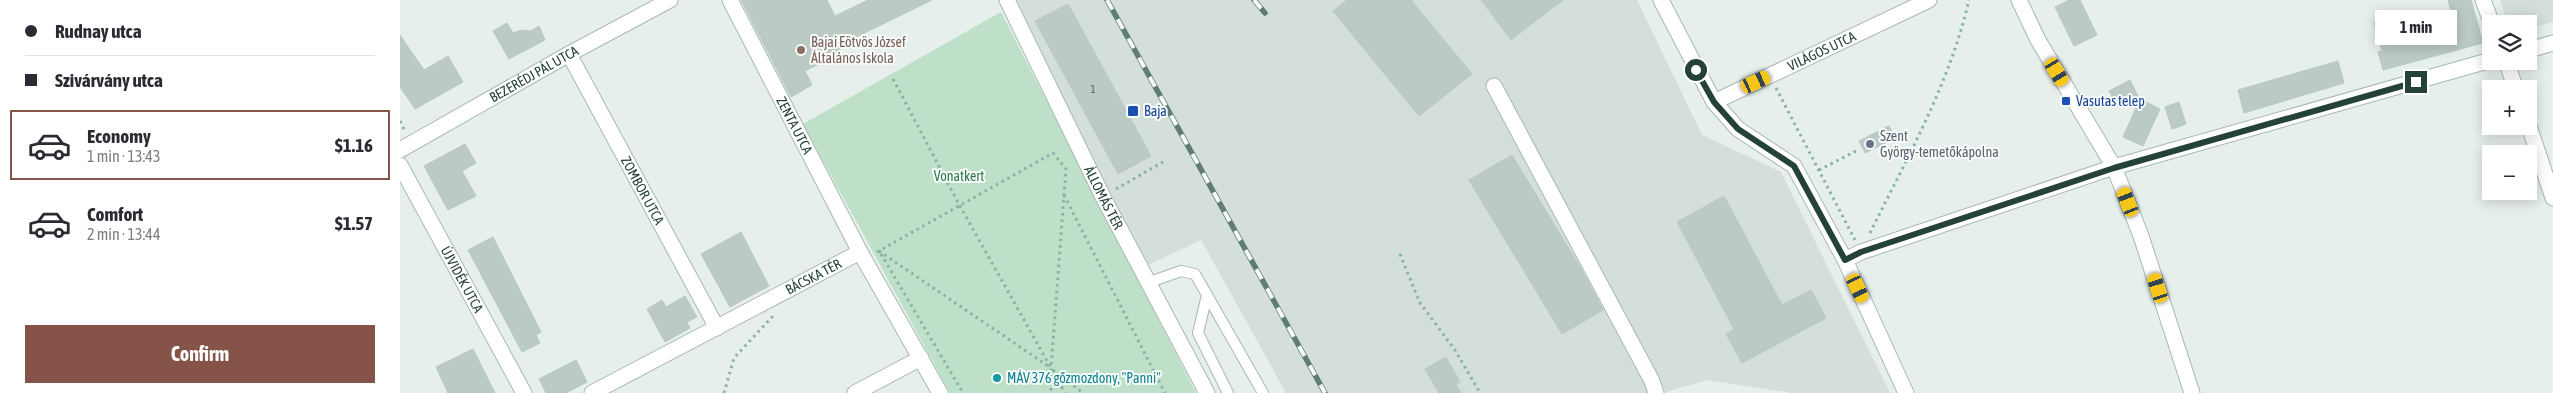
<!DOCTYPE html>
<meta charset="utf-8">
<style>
:root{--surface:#fff;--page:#f7f7f7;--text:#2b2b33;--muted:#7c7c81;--line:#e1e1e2;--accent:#855347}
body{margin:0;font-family:"Asap Condensed",sans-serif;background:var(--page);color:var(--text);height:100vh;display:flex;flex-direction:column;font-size:19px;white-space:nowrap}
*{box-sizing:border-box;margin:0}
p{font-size:16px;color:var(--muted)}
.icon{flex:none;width:28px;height:28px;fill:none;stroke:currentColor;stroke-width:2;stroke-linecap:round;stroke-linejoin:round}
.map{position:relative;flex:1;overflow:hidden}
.details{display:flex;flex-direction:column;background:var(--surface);width:400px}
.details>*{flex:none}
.guide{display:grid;align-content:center;height:110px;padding:0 25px;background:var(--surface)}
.controls{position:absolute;left:2082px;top:15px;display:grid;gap:10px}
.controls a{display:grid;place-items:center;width:55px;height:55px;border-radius:0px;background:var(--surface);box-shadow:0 2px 12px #0003;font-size:25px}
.end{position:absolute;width:22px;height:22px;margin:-11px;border:6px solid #24423a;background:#fff;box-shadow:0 0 0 2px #fff}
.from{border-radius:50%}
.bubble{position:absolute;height:35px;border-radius:0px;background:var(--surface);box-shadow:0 2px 12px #0003;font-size:16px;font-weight:700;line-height:35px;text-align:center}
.car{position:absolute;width:15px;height:30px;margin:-15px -8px;border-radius:6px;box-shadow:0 0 4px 1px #0007;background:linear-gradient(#f5c518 24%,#345 0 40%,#f5c518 0 76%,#345 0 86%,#f5c518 0)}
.guide b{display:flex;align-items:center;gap:18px;height:48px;font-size:19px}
.guide b+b{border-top:1px solid var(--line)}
.guide i{width:12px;height:12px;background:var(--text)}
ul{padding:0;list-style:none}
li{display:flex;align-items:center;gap:15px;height:70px;margin:0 10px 8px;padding:0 15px;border:2px solid transparent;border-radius:0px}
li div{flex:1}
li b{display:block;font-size:19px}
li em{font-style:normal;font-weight:700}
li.current{border-color:var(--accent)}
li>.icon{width:45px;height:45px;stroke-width:1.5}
.primary-button{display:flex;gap:10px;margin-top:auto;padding:10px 25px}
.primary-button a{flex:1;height:58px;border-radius:0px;background:var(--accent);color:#fff;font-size:20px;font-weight:700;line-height:58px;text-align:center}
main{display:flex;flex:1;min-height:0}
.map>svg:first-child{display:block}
</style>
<main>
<section class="details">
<div class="guide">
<b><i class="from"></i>Rudnay utca</b>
<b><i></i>Szivárvány utca</b>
</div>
<ul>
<li class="current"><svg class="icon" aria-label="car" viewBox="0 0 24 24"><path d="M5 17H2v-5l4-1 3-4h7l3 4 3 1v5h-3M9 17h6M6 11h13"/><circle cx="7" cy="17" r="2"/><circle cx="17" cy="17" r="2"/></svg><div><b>Economy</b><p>1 min · 13:43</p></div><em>$1.16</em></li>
<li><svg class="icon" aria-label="car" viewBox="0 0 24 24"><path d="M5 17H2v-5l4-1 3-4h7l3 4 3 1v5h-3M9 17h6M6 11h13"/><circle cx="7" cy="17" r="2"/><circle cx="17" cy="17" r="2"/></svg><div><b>Comfort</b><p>2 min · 13:44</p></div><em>$1.57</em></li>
</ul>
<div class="primary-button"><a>Confirm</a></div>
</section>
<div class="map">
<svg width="2153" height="393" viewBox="0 0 2153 393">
<rect width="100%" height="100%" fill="#e6efeb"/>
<path fill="#d4dfda" d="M609,0h628l65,135 79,37 109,221h-98l-85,-13 -44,13h-377l-85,-153 -57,27z
M2100,0h53v22l-24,7v-5h-21z"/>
<path fill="#bfe0c8" d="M601,12l195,381h-246l-147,-269z"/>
<path fill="#bbcac4" stroke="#b8c9c2" d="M341,0h86l8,16 33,-16h64l-94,46 4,7 -37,18 7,14 -21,12z
M947,0h64l61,74 -53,42 -86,-105z
M1081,0h82l-52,40z
M1669,0h11l17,35 -23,11 -19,-39z
M2048,0h23l12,43 -100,27 -5,-18 4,-1 -8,-28 20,-5 3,9 54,-16z
M668,4l83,152 -33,18 -83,-153z
M107,23l6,10 8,-3 10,1 8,-5 6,14 -36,19 -16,-28z
M0,35l24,35 24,-14 15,26 -48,27 -15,-22z
M1938,61l6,22 -100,30 -6,-23z
M1730,80l8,16 -21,10 -8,-15z
M1740,99l20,10 -17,37 -20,-9z
M1779,102l7,22 -14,5 -7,-22z
M1489,126l6,12 -30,15 -6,-12z
M65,144l11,19 -14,8 14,25 -28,14 -24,-44z
M1112,155l68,112 23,43 -41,24 -93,-154z
M1324,196l58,109 29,-15 15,28 -84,45 -16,-29 8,-5 -57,-107z
M341,232l28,54 -39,21 -29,-53z
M93,237l48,95 -5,3 4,8 -18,9 -54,-102z
M285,296l12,21 -10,5 3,6 -25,14 -18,-33 15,-9 4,7z
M73,349l22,44h-47l-12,-26z
M1046,357l14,25 -4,2 5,9h-22l-14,-24z
M176,360l11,22 -21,11h-20l-7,-14z"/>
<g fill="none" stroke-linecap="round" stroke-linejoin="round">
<g stroke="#a8b8b2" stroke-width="12">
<path id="lane" d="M747,283l34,-12 14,3 68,119
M807,295l-9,38 30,60"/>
</g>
<g stroke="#a8b8b2" stroke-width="17">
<g id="street">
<path id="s1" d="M330,0l130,252 80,141"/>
<path id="s2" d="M607,0l96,197 104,196"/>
<path d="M1261,0l53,102 24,27 56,37 51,94 61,133"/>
<path d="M1619,0l19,40 76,127 27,69 51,157"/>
<path d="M2083,0l9,24"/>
<path d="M2129,50l24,-7"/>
<path id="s3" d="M169,54l148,274"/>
<path d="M2106,61l10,28"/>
<path d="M1094,86l158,295 4,12"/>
<path id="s4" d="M1314,102l215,-102"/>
<path d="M2129,126l24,72"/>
<path id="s5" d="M0,150l169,-96 101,-54"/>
<path id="s6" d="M0,165l124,228"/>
<path d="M1445,260l16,-8 253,-85 377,-107"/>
<path id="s7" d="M192,393l268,-141"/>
<path d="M455,393l66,-35"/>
</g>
</g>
<path stroke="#86b3a5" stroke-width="3" stroke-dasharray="2.5 4" stroke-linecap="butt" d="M493,79l67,127 105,187
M1376,88l79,152
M0,121l5,10
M1419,170l39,-20
M716,189l47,-27
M664,195l101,198
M1470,233c37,-75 80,-150 99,-233
M479,251l169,115
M477,252l176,-99 13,16 -15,199v25
M481,254l82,139
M1000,254l20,49 35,47 25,43
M653,370l30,23
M324,393l10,-35 39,-42"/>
<use href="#lane" stroke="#fff" stroke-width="10"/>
<use href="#street" stroke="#fff" stroke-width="15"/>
<g stroke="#5f7d75" stroke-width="5.5">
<path id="rail" d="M707,0l218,393
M854,0l11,13"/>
</g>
<use href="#rail" stroke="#f7fbf9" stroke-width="4" stroke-dasharray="11" stroke-linecap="butt"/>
</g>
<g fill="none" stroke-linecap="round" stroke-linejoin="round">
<path stroke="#24423a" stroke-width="6" d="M1296,70l18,32 24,27 56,37 51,94 16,-8 253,-84 302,-86"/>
</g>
<circle fill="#8d6e63" stroke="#f7fbf9" stroke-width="2" cx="401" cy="50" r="5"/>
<g fill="#1a4fb4" stroke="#f7fbf9" stroke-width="2">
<rect x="1661" y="96" width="10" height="10" rx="2.5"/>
<rect x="727" y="105" width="12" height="12" rx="2.5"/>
</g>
<circle fill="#6b7280" stroke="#f7fbf9" stroke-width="2" cx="1470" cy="144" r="5"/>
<circle fill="#0f9aa8" stroke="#f7fbf9" stroke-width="2" cx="597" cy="378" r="5"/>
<g text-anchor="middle" stroke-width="4" stroke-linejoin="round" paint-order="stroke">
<g font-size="11" fill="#4a645c">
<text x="693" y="93">1</text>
</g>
<g font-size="14" fill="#785e54" stroke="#f7fbf9" text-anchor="start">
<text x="411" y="47">Bajai Eötvös József<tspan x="411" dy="16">Általános Iskola</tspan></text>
</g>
<g font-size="14" fill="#24423a" stroke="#f7fbf9">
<text dy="5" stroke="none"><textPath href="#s4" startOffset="119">VILÁGOS UTCA</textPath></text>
<text dy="5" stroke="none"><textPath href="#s5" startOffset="154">BEZERÉDJ PÁL UTCA</textPath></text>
<text dy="5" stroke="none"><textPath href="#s1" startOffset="141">ZENTA UTCA</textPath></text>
<text dy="5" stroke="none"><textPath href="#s3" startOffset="155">ZOMBOR UTCA</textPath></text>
<text dy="5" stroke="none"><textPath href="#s2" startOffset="220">ÁLLOMÁS TÉR</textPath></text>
<text dy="5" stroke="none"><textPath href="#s7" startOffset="250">BÁCSKA TÉR</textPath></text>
<text dy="5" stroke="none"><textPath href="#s6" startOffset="130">ÚJVIDÉK UTCA</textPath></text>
</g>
<g font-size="14" fill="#164399" stroke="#f7fbf9" text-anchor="start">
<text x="1676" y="106">Vasutas telep</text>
<text x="744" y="116">Baja</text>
</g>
<g font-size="14" fill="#5b616d" stroke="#f7fbf9" text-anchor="start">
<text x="1480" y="141">Szent<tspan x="1480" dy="16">György-temetőkápolna</tspan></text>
</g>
<g font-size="14" fill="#2d7a4b" stroke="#f7fbf9">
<text x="559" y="181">Vonatkert</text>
</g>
<g font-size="14" fill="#0d838f" stroke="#f7fbf9" text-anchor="start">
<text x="607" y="383">MÁV 376 gőzmozdony, "Panni"</text>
</g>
</g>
</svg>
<div class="controls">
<a><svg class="icon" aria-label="layers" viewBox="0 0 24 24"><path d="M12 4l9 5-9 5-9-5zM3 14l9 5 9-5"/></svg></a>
<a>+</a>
<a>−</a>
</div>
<i class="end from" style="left:1296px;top:70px"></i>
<i class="end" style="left:2016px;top:82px"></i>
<div class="bubble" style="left:1975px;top:10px;width:82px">1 min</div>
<i class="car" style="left:1657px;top:72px;rotate:149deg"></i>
<i class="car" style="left:1356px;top:82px;rotate:65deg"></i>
<i class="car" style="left:1728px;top:202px;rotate:339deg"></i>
<i class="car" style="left:1458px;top:288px;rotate:155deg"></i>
<i class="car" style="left:1758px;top:288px;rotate:342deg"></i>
</div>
</main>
